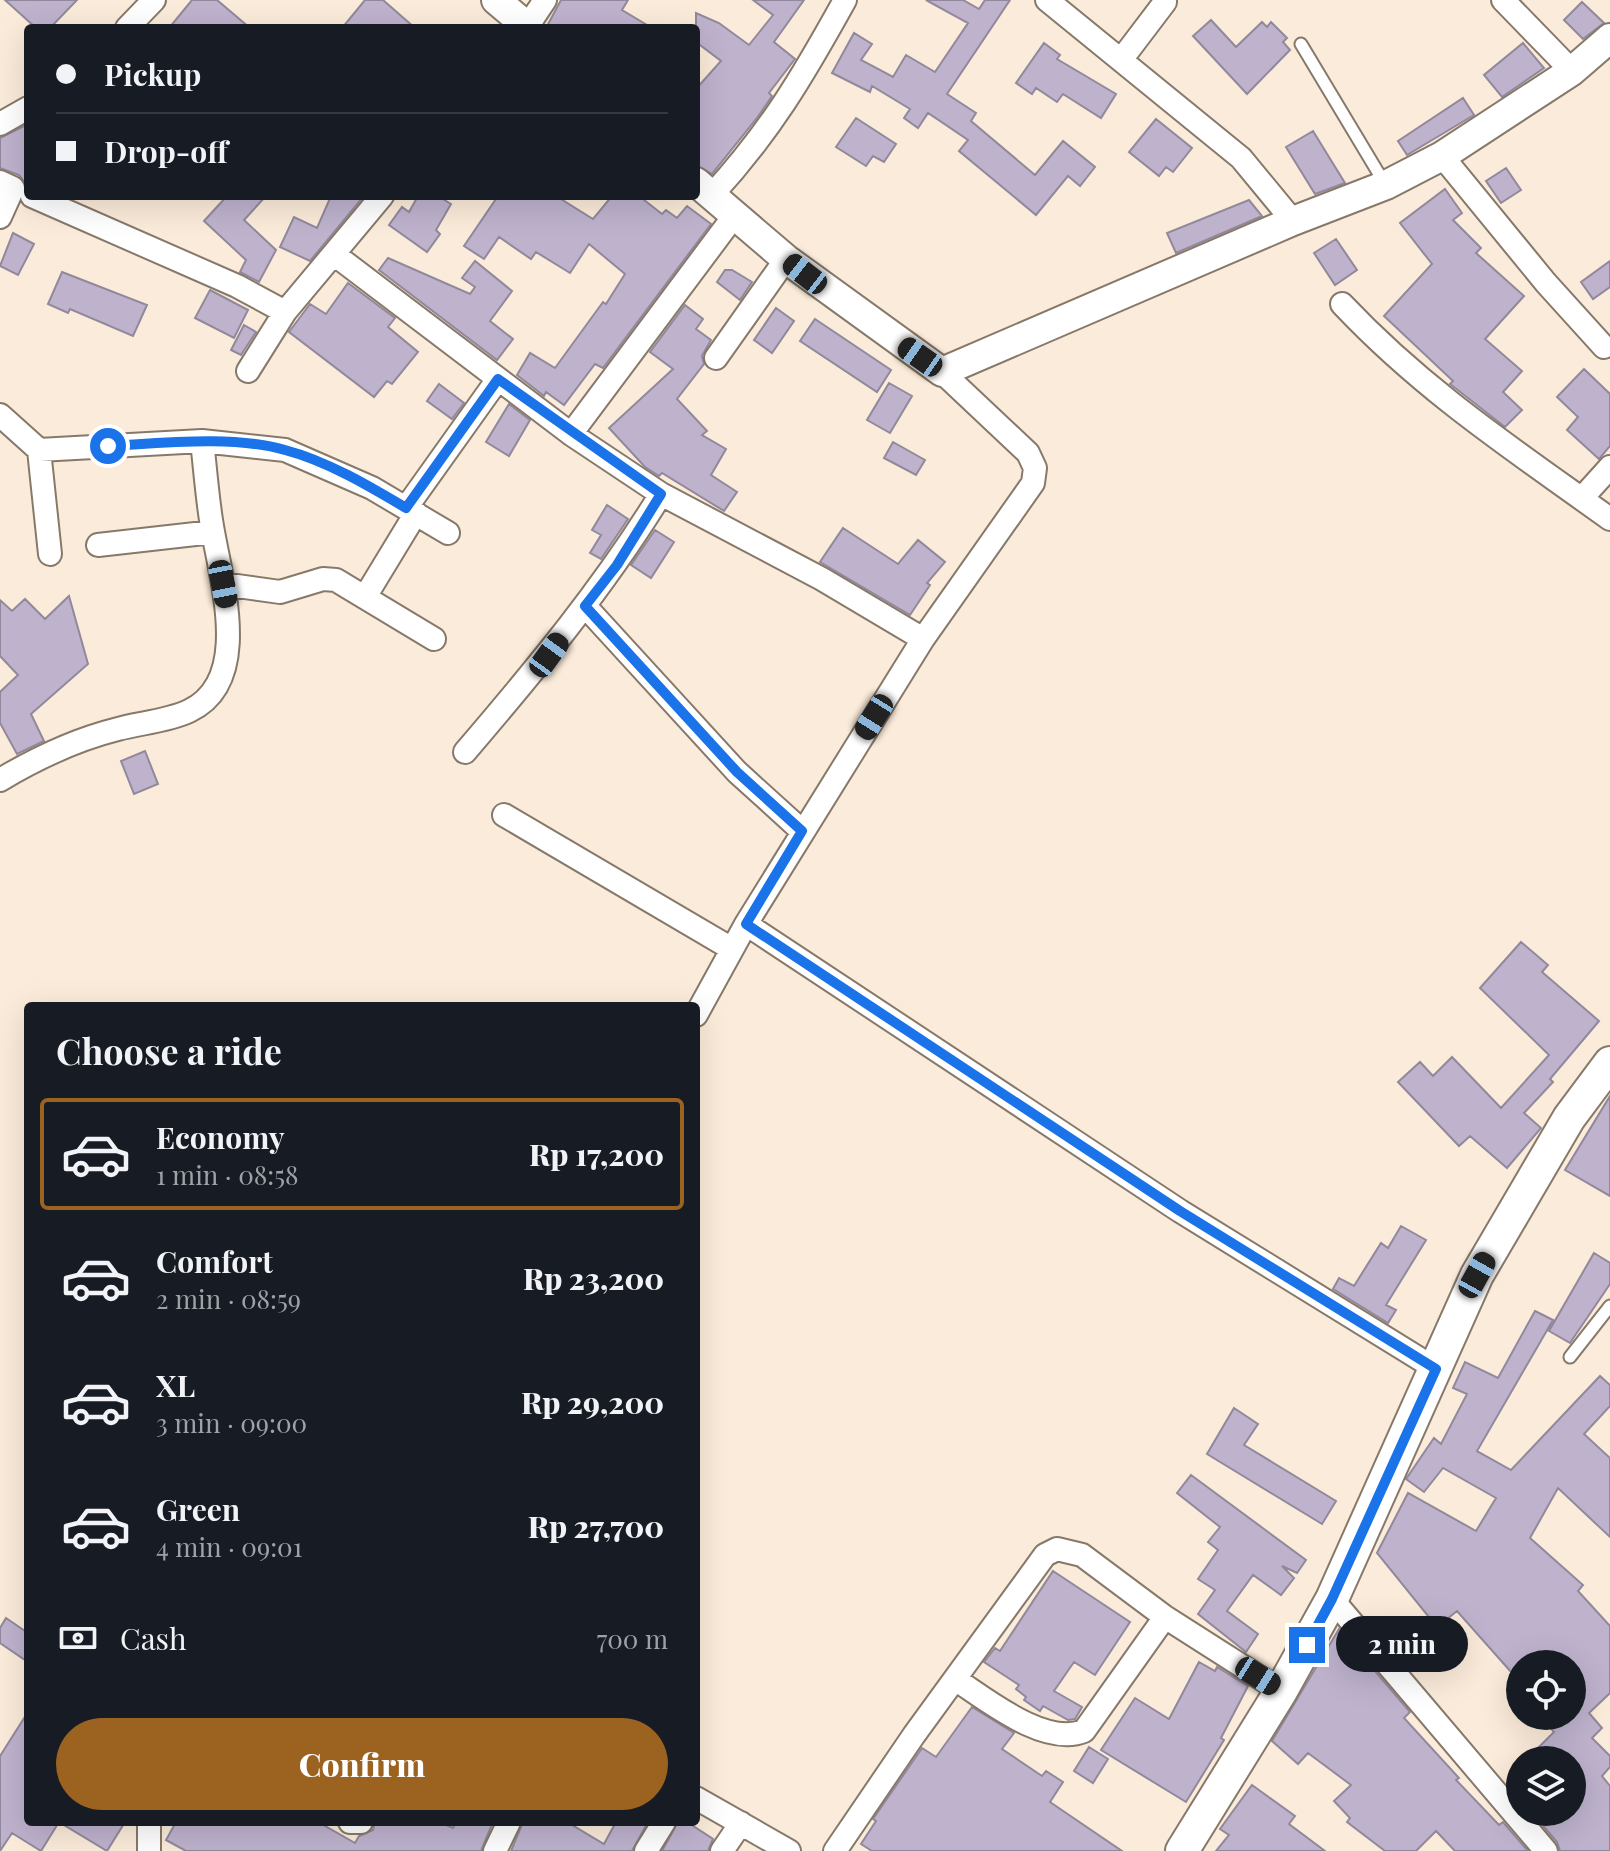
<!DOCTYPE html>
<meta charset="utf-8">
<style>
:root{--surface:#171b24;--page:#20242c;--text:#f1f3f6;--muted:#9ea1a6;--line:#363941;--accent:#9b6220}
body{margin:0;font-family:"Playfair Display",serif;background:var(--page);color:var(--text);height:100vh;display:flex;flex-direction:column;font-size:30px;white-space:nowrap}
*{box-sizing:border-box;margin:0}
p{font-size:26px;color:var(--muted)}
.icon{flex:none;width:44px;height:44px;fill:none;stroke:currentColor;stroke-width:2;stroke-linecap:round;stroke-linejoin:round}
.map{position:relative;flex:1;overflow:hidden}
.details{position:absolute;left:24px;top:1002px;width:676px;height:824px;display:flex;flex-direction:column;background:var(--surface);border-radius:8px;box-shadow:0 8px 32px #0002}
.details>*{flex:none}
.hud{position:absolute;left:24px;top:24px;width:676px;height:176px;border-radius:8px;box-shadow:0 8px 32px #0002;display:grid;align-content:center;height:176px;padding:0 32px;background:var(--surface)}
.buttons{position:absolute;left:1506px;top:1650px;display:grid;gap:16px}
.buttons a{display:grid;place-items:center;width:80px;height:80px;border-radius:50%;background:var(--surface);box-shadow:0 8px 32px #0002;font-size:40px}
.end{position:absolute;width:36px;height:36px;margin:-18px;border:10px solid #1a73e8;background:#fff;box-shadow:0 0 0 4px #fff}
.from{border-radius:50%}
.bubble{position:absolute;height:56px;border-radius:28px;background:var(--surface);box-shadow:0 8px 32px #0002;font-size:26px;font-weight:800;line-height:56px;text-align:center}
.car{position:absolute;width:24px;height:48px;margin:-24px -12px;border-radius:10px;box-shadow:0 0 6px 2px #0007;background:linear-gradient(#222 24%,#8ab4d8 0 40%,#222 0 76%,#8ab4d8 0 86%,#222 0)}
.hud b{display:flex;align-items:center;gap:28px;height:76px;font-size:30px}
.hud b+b{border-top:2px solid var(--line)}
.hud i{width:20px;height:20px;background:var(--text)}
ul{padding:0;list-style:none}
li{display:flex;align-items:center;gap:24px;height:112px;margin:0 16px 12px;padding:0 16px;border:4px solid transparent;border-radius:8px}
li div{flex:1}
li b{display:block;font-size:30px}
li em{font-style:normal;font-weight:800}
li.current{border-color:var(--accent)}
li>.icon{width:72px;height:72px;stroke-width:1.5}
h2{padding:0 32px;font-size:36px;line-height:96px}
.pay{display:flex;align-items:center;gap:20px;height:88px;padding:0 32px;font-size:30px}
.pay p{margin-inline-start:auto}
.action{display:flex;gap:16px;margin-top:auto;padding:16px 32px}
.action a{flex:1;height:92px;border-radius:48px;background:var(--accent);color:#fff;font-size:32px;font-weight:800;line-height:92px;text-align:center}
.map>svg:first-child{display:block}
</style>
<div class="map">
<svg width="1610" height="1851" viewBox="0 0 1610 1851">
<rect width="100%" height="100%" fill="#fbebda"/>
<path fill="#beb2cd" stroke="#91899b" stroke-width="2" d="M5,0h72l-27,28h-14z
M192,0h25l33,28h-81z
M365,0h18l32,28h-73z
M561,0h67l-6,10 30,18h-106z
M753,0h51l-30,42 21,17 -26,34 3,3 -15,22 -45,56 -16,-9v-76l25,-28 -25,-19v-29l23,10 30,22 24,-30z
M926,0h37l16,9 6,-9h25l-63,94 29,19 -5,8 64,54 28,-34 32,26 -15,19 -12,-10 -32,39 -77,-64 9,-11 -40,-27 -10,15 -14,-10 6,-9 -38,-23 -2,6 -38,-19 22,-40 18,11 -11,16 32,17 13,-22 29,17 33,-49z
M1582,2l22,21 -21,16 -19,-19z
M1211,20l25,27 26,-25 5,5 4,-5 16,16 -4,4 7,8 -43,44 -54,-58z
M1044,43l16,12 -3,4 59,35 -15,24 -38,-24 -6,8 -21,-14 -4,6 -16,-11z
M1523,43l21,25 -42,29 -18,-22z
M1463,98l11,17 -67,40 -9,-14z
M856,118l40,26 -12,18 -11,-6 -7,10 -30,-19z
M1156,119l36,29 -19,24 -7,-5 -7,9 -30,-24z
M28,124v59l-2,1 -7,-9 -19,-7v-30z
M1313,131l32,52 -30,11 -29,-47z
M1506,168l15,22 -20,13 -15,-22z
M1445,189l17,24 -9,7 28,28 -5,5 48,43 -39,43 37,32 -19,21 19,18 -17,17 -55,-43 3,-3 -69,-65 48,-52 -32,-41z
M227,196h39l-22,24 32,30 -17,32 -19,-10 6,-12 -42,-39z
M331,196h33l-54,65 -30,-14 14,-30 23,11z
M418,196h20l13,8 -15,26 4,4 -13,18 -38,-27 13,-18 7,5z
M498,196h58l37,23 19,-23h27l23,18 4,-4 11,8 10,-12 24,18 -108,144 -8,-4 -31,41 -18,-13 -2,4 -27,-21 13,-22 25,15 48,-66 3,2 19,-30 -36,-30 -19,29 -34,-21 -5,7 -32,-22 -15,22 -20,-13z
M1249,200l13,16 -86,37 -9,-20z
M13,233l21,11 -16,31 -18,-9z
M1336,239l21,31 -22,15 -21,-32z
M388,258l82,36 5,-7 -13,-9 13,-17 37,30 -22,30 23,18 -16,21 -118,-90z
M1610,261v26l-17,12 -12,-17z
M725,270h7l20,12 -12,18 -23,-18z
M62,272l85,33 -14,31 -63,-27 -2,4 -20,-9z
M348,283l47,35 -7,9 30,25 -26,32 -5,-3 -13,16 -85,-65 21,-28 16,10z
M210,290l38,20 -14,28 -39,-20z
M685,305l18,14 -7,10 15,11 -9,16 2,8 -27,35 30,32 -5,4 24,14 -15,26 26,17 -13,19 -62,-38 -3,3 -14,-9 -36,-39 64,-59 -23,-17z
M776,308l18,13 -22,32 -18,-13z
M815,319l76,51 -14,22 -77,-51z
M244,325l12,7 -15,23 -10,-5z
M1584,369l26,25v52l-11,13 -32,-29 11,-13 -21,-20z
M889,383l23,13 -22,37 -23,-13z
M439,384l25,19 -12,16 -25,-18z
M509,404l21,16 -21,36 -23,-14z
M893,442l32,18 -9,15 -32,-17z
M607,505l21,14 -27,40 -11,-6 11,-18 -9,-5z
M843,528l55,36 20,-24 27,22 -18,21 3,2 -20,30 -90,-53z
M655,530l19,12 -23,36 -20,-13z
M69,596l19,68 -57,50 13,27 -27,13 -17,-31v-31l18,-17 -18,-19v-56l12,11 13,-12 20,20z
M145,751l13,33 -24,10 -13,-33z
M1521,942l27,23 -6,7 57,49 -49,58 3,3 -29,31 17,15 -34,40 -37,-32 -11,10 -61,-64 22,-20 13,14 19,-19 49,51 48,-53 -69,-67z
M1610,1096v100l-45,-26z
M1401,1226l25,14 -40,65 10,5 -8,13 -55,-34 6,-11 15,8 27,-43 7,5z
M1594,1253l16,10v21l-40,59 -21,-12z
M1535,1311l18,9 -76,131 34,19 89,-94 10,9v21l-26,28 26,24v79l-52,-49 -28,50 53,47 -5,6 32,35v67l-21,20 13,15 -10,10 18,18v11l-8,9 8,10v65h-50l-3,-9 -26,-30h41v-52h-46l28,-28 -14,-16h32v-29l5,-4 -5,-6v-13h-52v18l-63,-71 -20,16 -60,-74 31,-60 68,38 20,-33 -53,-30 -19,24 -18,-13 28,-41 7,6 26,-50 -14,-6 12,-26 33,16z
M1234,1408l24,16 -14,21 92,56 -14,23 -115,-70z
M1191,1475l115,85 -9,13 -15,-7 12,12 -13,17 -28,-20 -26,36 31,23 -12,18 -48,-38 17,-24 -17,-11 20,-29 -10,-8 12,-15 -43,-34z
M1053,1571l77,51 -35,53 -21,-13 -20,29 28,16 -7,12 -7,1 -25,-14 -3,5 -16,-11 2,-3 -10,-8 3,-4 -35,-23 11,-14 5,3z
M6,1618l22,15v29l-28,-19v-15z
M1339,1629l71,83 -6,6 55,60 -3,2 43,45 4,-3 25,29h-73l-19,-20 -20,20h-31l-38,-29 3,-4 -16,-17 17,-16 -43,-32 -10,11 -26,-23z
M1199,1662l16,9 2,-4 31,19 -27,52 3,2 -38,62 -85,-52 34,-52 34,21z
M972,1707l42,26 -12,16 40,27 4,-5 17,11 -13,20 72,49h-250l-11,-7 15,-23 -3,-2 49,-71 14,9z
M28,1712v110h31l-18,29 -29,-18 -12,18v-95z
M1089,1747l19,12 -15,24 -19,-12z
M1252,1785l43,31 -6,8 36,27h-109l13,-16 -9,-6z
M59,1822h66l-18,29z
M176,1822h142l37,21 4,-7 14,-6 2,-8h64l14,6 3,-6h37l-12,29h-295l-20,-11z
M523,1822h44l37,22 12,-22h32l-16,29h-121z
M678,1822h9l26,17 -5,12h-46z"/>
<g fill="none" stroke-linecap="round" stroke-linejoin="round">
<g stroke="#87796a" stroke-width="15">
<path id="service" d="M1301,44l84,140
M1570,1357l40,-51"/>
</g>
<g stroke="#87796a" stroke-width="26">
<path id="minor" d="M1047,0l194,158 52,63
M1503,0l69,71
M527,27l18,-27
M127,28l27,-28
M1121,60l44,-58
M0,124l28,-16
M1442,156l104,127 58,64
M0,182l13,6 -13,29
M32,196l205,90 48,26 97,-116
M711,196c59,-64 92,-120 134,-196
M335,255l236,179 90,60 161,85 101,60
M1342,304c82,87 172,146 268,215
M716,358l70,-99
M248,371l37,-59
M0,415l39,35 163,-9c3,26 5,53 9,79 8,55 44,160 -22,191 -21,10 -49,12 -71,18 -40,10 -83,30 -118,51
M571,434l163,-218
M202,441l83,9 87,38 76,45
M39,450l11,104
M1582,498l28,-31
M406,508l92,-129
M98,545l115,-13
M223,584l57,8 43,-13 13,1 98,59
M365,597l51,-84
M585,606l152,166 65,59
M465,752c71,-83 139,-165 196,-258
M504,815l228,134
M746,924l434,287 256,158
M696,1015l50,-91 177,-285 110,-156 2,-15 -7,-15 -86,-81
M1332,1599l214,252
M955,1679c32,21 90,68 129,52l81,-114
M696,1798l93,53
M149,1822v29
M350,1822h11
M495,1851l14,-29
M646,1851l18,-29
M722,1851l19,-28
M835,1851l79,-116 131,-180 12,-6 25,6 83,62 116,74"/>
</g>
<g stroke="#87796a" stroke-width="32">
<path id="tertiary" d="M496,0l33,28
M696,182l90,77 156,113 351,-151 93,-36 56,-29 130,-85 38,-33"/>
</g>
<g stroke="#87796a" stroke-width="36">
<path id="secondary" d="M1182,1851l99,-160 51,-92 145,-324 92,-157 41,-55"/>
</g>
<use href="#service" stroke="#fff" stroke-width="11"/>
<use href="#minor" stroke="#fff" stroke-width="22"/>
<use href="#tertiary" stroke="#fff" stroke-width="28"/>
<use href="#secondary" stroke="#fff" stroke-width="32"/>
</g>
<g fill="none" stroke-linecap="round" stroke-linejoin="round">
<path stroke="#1a73e8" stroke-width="10" d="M108,446c54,-3 125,-11 177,4 42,11 84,36 121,58l92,-129 163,115 -44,71 -32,41 152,166 65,59 -56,93 434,287 256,158 -104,230 -25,46"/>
</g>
</svg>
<div class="buttons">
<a><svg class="icon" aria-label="locate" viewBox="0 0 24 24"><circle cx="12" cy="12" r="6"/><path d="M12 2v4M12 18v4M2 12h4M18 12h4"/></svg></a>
<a><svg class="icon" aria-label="layers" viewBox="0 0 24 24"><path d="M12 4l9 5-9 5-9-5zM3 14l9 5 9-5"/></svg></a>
</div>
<i class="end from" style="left:108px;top:446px"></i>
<i class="end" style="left:1307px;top:1645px"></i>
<div class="bubble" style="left:1336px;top:1616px;width:132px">2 min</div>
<i class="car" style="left:805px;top:274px;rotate:308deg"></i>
<i class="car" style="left:920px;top:357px;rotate:305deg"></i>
<i class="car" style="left:223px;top:584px;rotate:169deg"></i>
<i class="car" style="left:549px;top:655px;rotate:36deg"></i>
<i class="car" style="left:874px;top:717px;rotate:212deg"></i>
<i class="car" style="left:1477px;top:1275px;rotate:29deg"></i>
<i class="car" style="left:1258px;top:1676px;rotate:122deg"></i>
<div class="hud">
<b><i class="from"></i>Pickup</b>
<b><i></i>Drop-off</b>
</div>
<section class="details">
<h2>Choose a ride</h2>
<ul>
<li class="current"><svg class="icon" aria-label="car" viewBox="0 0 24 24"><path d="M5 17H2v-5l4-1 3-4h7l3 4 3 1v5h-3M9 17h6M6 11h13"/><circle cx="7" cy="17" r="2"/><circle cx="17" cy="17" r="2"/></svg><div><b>Economy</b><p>1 min · 08:58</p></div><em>Rp 17,200</em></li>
<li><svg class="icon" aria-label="car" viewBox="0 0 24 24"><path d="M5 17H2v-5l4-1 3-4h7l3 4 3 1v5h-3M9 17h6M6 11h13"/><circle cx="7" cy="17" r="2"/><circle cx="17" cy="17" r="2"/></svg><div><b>Comfort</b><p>2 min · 08:59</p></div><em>Rp 23,200</em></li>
<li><svg class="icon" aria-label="car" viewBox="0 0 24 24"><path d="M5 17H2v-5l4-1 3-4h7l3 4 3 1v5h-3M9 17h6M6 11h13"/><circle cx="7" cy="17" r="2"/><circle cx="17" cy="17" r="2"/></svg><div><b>XL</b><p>3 min · 09:00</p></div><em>Rp 29,200</em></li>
<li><svg class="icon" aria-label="car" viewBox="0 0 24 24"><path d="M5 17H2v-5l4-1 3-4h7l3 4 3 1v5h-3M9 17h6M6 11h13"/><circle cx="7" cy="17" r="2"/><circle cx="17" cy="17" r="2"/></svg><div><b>Green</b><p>4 min · 09:01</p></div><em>Rp 27,700</em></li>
</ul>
<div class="pay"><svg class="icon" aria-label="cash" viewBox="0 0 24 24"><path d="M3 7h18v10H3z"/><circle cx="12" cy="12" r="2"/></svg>Cash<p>700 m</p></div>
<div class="action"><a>Confirm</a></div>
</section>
</div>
